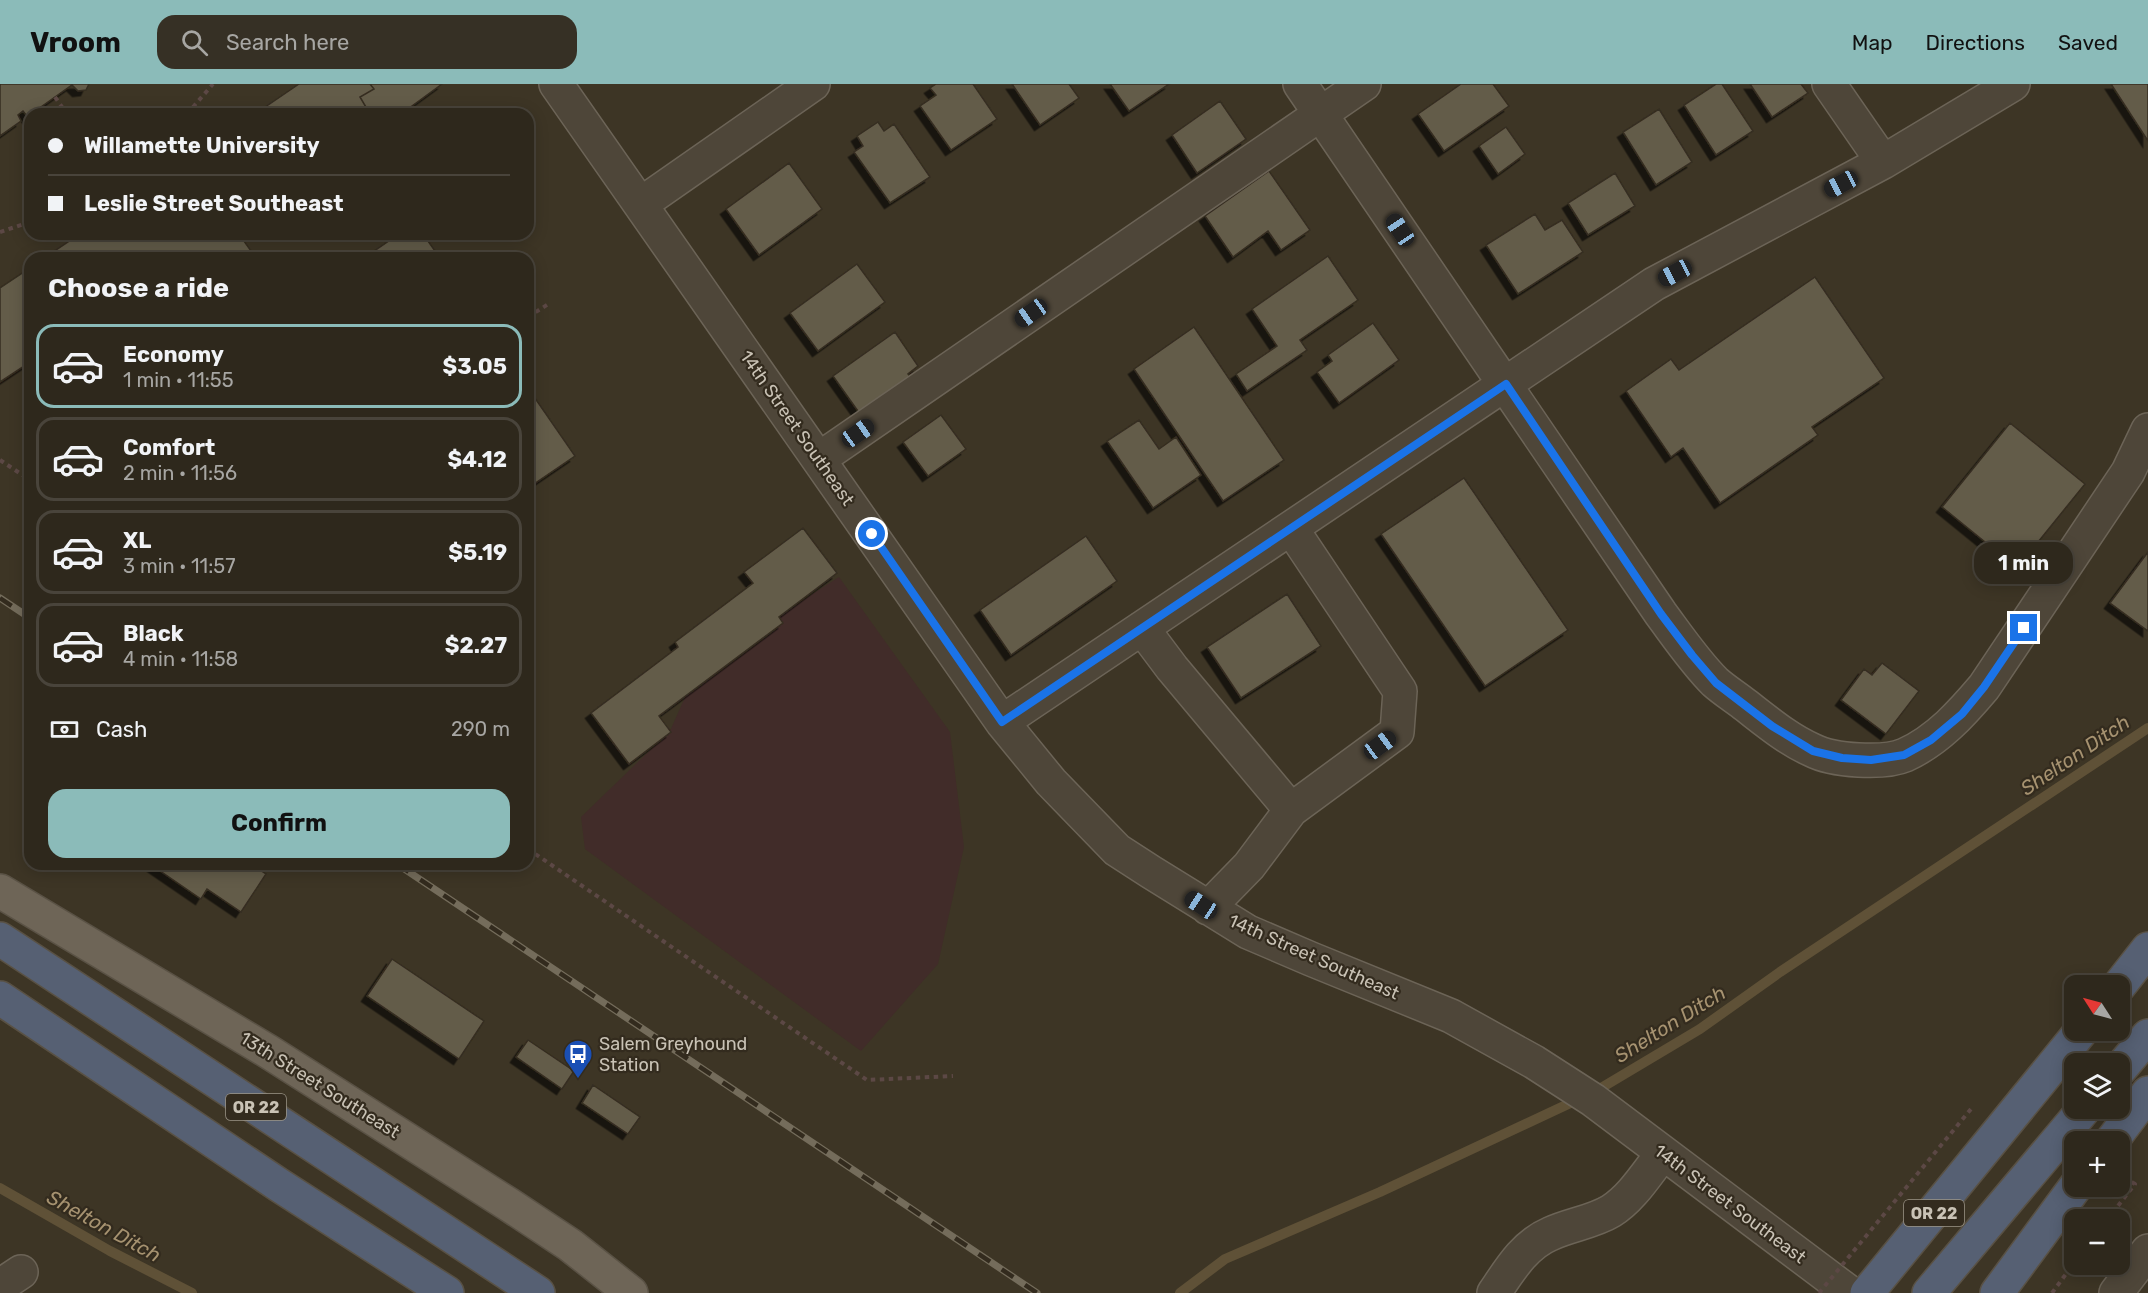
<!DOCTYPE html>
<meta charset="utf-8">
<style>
:root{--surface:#2e281c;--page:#363025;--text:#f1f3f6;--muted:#a7a6a3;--line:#49443b;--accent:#8bbbb9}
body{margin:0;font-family:Rubik,sans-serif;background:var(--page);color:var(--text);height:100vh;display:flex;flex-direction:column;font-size:22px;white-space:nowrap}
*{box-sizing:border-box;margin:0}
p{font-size:20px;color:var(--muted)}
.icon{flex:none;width:33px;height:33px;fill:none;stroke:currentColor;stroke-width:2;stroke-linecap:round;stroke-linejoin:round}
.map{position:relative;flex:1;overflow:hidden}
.panel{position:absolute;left:24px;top:168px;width:510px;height:618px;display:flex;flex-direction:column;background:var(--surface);border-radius:18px;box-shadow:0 3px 15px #0003,0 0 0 2px var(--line)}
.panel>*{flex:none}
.guide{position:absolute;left:24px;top:24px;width:510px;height:132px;border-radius:18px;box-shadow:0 3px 15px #0003,0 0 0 2px var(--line);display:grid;align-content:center;height:132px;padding:0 24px;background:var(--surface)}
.needle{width:39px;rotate:306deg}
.fabs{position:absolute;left:2064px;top:891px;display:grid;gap:12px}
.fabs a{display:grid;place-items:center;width:66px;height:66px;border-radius:12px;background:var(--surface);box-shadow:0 3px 15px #0003,0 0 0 2px var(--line);font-size:30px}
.end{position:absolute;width:27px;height:27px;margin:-14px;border:8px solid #1a73e8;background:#fff;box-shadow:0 0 0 3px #fff}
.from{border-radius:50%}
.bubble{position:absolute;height:42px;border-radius:18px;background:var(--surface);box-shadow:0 3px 15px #0003,0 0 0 2px var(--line);font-size:20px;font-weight:700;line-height:42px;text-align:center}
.car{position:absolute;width:18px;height:36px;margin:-18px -9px;border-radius:8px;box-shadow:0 0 4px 2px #0007;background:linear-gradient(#222 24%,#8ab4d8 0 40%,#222 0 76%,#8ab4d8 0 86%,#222 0)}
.guide b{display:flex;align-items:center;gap:21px;height:57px;font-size:22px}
.guide b+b{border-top:2px solid var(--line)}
.guide i{width:15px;height:15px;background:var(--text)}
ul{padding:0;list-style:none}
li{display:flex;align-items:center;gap:18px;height:84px;margin:0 12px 9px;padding:0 12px;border:3px solid var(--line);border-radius:18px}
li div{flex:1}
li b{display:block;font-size:22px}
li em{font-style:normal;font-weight:700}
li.current{border-color:var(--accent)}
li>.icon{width:54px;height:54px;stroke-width:1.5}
h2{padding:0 24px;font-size:27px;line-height:72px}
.pay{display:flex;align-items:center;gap:15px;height:66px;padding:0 24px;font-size:22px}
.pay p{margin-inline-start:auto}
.action{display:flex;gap:12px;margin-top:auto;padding:12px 24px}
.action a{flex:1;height:69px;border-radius:18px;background:var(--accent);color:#111;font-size:24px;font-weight:700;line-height:69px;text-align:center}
header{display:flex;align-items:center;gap:36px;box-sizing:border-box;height:84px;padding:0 30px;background:var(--accent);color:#111}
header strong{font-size:28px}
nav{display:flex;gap:33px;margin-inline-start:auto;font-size:21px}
.search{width:420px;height:54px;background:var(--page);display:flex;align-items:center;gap:15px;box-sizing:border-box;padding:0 21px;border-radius:18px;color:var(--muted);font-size:22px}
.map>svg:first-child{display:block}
</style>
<header>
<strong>Vroom</strong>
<div class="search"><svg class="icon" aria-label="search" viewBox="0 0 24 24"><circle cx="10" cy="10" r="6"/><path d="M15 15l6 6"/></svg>Search here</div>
<nav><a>Map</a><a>Directions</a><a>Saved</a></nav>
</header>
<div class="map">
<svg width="2148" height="1209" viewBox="0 0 2148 1209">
<defs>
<filter id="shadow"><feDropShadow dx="-5.5" dy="5.5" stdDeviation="0" flood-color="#0009"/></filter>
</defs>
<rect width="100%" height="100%" fill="#3d3525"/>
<path fill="#412c29" d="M839,493l111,155 14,115 -26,117 -77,87 -276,-202 -4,-32 89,-86 16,-36 92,-79z"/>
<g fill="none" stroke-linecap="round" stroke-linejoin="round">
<path stroke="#5f5137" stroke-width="10" d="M0,1104l110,63 82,42
M1180,1209l45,-34 155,-67 216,-101 104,-62 80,-57 368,-244"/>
</g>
<path fill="#645b49" stroke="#352d20" stroke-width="1.5" filter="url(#shadow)" d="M0,0h89l-3,6 -8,1 -6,-6 -31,22 3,7h-14v6l-7,-9 -5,4 3,6 -21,15z
M299,0h71l4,5 -14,8 10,17h-115z
M370,0h72l-41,30h-31l-10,-17 14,-8z
M936,0h37l24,35 -46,31 -31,-44 16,-11 -6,-7z
M1012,0h57l10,14 -39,27z
M1110,0h59l-40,27z
M1461,0h32l16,22 -65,45 -26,-37z
M1716,0h6l31,47 -37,24 -32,-50z
M1750,0h51l7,9 -36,24z
M2111,0h37v57z
M1220,17l26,38 -49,34 -25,-38z
M1659,25l33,53 -36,23 -33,-53z
M878,38l6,9 10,-7 36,53 -40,26 -36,-51 9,-6 -6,-10z
M1506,43l19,27 -27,20 -19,-28z
M789,79l33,46 -63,46 -33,-46z
M1269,87l41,59 -29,20 -13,-19 -35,26 -28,-41z
M1615,89l20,33 -47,29 -20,-32z
M1535,130l10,16 17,-10 21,32 -65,42 -32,-49z
M80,150h159l17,24h-212z
M399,150h24l17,24h-76z
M1328,172l30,44 -58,40 7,10 -60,41 -11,-17 41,-28 -25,-37z
M857,180l28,38 -67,49 -28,-38z
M30,184v94l-30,20v-94z
M1815,193l69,101 -72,49 6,8 -98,68 -37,-55 -12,9 -45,-66 45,-32 8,11z
M1373,239l26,37 -60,43 -22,-31 15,-11 -4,-6z
M1194,243l90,133 -61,41 -89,-132z
M895,248l23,34 -10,8 3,4 -51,36 -27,-38z
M528,304l47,68 -47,32z
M941,331l25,34 -38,27 -25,-34z
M1139,336l20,29 17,-12 25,38 -48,33 -46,-67z
M2010,339l75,61 -68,84 -75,-61z
M1464,394l104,152 -83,56 -104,-152z
M803,444l34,45 -58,44 4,6 -124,93 12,16 -42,32 -38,-51 87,-66 -3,-5 78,-59 -9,-11z
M1086,452l31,45 -106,74 -31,-45z
M2148,468v79l-38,-28z
M1287,510l34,52 -80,52 -34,-51z
M1882,579l37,28 -33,43 -45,-34 23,-31 8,6z
M150,780h101l15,10 -25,38 -34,-23 -6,10z
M392,875l92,62 -25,38 -92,-63z
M528,956l46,31 -12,18 -46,-32z
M593,1001l47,32 -12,17 -46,-31z"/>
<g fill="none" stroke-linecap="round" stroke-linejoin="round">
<g stroke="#6c6457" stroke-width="36">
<path id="minor" d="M556,0l446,638 49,60 66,68 34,22 97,60 63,27 140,57 83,46 59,38 257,193
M1300,0l361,530c17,23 34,48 54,68 9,8 20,15 29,22 21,16 43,35 68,46 21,11 72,14 93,5 33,-15 57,-42 79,-68l144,-215 20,-42
M1829,0l54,78
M641,120l172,-120
M819,375l545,-375
M1291,444l109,163 -3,41 -106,78
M1142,544l30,40 119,142 -42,56 -41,42
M1002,638l652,-438 229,-122 130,-78
M0,1202l21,-14
M1494,1209c15,-22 30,-48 56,-59 19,-9 43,-12 61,-23 21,-13 36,-38 52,-58
M2116,1209l32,-42"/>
</g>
<g stroke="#5a5245" stroke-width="36">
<path id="major" d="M0,807l269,161 239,152 62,41 61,48"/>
</g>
<g stroke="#595144" stroke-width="36">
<path id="highway" d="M0,855l538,354
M2119,902l29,-37
M0,914l279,187 168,108
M2120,985l28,-33
M2111,1058l37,-49
M1867,1209l215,-263
M1929,1209l156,-185
M1997,1209l79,-107"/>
</g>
<path stroke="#5c4845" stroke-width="4" stroke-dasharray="4.5 4.5" stroke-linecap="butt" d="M55,13l12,17
M187,30l26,-30
M0,148l30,-10
M528,233l22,-14
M0,376l30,20
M528,765l339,231 86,-4
M2107,1136l28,-36 -15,-9
M2052,1209l22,-30"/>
<use href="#minor" stroke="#4e4639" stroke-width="33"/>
<use href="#major" stroke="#6e6557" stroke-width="33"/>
<use href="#highway" stroke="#566073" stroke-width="33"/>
<g stroke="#746c5b" stroke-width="7">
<path id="rail" d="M0,514l30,20
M397,780l640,429"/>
</g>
<use href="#rail" stroke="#332b1e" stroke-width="4.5" stroke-dasharray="14" stroke-linecap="butt"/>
<path stroke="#5c4845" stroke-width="4" stroke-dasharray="4.5 4.5" stroke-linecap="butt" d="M1819,1209l152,-184"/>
</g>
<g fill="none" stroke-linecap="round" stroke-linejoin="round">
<path stroke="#1a73e8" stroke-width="8" d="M872,450l130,188 504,-338 155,230 31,41 24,28 56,43 41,25 29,7 29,2 33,-5 27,-15 31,-26 22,-27 40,-59"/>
</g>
<defs>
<g id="bus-pin" transform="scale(1.5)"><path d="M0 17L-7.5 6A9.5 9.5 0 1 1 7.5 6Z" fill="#1a4fb4" stroke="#332b1e"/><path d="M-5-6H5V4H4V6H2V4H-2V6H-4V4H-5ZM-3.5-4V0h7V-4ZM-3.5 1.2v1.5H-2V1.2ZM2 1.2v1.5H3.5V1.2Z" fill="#fff"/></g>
</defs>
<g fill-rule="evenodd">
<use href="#bus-pin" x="578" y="970"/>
</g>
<g text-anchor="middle" stroke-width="4.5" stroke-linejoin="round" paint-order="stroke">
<g fill="#332b1e" stroke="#9c9588" stroke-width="1.5">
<rect x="226" y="1010" width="60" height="26" rx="4.5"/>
<rect x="1904" y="1116" width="60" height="26" rx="4.5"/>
</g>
<g font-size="16" font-weight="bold" fill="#c9c2b5">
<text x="256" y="1029">OR 22</text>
<text x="1934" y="1135">OR 22</text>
</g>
<g font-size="18" fill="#c9c2b5" stroke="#332b1e">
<text transform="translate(797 344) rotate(55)" y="6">14th Street Southeast</text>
<text transform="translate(1314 873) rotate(24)" y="6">14th Street Southeast</text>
<text transform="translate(320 1001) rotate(32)" y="6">13th Street Southeast</text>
<text transform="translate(1730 1120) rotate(37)" y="6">14th Street Southeast</text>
</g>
<g font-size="18" fill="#c9c2b5" stroke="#332b1e" text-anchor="start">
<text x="599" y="966">Salem Greyhound<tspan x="599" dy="21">Station</tspan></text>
</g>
<g font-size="20" font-style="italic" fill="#a69270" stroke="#332b1e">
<text transform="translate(2075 671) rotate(-34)" y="7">Shelton Ditch</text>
<text transform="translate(1670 940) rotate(-32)" y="7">Shelton Ditch</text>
<text transform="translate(104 1142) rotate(29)" y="7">Shelton Ditch</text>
</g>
</g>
</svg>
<div class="fabs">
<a><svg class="needle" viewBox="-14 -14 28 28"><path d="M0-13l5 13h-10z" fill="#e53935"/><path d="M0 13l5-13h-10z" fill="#a7a6a3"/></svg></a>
<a><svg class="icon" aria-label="layers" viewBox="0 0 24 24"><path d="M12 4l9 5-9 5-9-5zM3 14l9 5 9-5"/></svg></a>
<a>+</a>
<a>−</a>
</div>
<i class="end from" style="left:872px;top:450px"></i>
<i class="end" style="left:2024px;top:544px"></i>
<div class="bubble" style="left:1974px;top:458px;width:99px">1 min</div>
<i class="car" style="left:1841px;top:100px;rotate:242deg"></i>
<i class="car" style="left:1400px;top:146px;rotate:326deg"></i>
<i class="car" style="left:1675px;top:189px;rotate:242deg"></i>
<i class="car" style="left:1031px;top:229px;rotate:235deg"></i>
<i class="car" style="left:858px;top:349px;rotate:55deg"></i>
<i class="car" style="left:1380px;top:661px;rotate:54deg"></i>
<i class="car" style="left:1201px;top:821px;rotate:303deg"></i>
<div class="guide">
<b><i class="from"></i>Willamette University</b>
<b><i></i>Leslie Street Southeast</b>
</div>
<section class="panel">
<h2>Choose a ride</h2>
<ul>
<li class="current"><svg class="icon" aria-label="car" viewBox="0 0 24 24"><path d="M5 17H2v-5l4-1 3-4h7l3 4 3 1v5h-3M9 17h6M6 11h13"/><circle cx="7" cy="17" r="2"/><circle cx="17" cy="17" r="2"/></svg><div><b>Economy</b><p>1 min · 11:55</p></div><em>$3.05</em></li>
<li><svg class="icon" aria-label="car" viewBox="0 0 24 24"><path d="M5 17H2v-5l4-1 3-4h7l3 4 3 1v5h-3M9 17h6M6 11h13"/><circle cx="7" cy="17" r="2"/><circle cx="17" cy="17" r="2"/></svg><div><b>Comfort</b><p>2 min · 11:56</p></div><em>$4.12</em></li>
<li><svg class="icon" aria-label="car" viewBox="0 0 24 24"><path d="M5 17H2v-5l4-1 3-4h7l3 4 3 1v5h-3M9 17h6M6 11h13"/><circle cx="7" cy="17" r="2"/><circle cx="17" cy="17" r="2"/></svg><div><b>XL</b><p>3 min · 11:57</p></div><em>$5.19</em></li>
<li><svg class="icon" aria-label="car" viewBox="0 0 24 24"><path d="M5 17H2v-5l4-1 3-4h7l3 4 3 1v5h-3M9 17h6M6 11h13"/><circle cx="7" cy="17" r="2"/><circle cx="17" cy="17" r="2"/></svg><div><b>Black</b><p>4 min · 11:58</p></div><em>$2.27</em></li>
</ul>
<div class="pay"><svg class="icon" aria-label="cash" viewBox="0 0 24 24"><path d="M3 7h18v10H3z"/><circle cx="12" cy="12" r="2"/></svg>Cash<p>290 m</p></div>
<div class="action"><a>Confirm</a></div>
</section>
</div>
